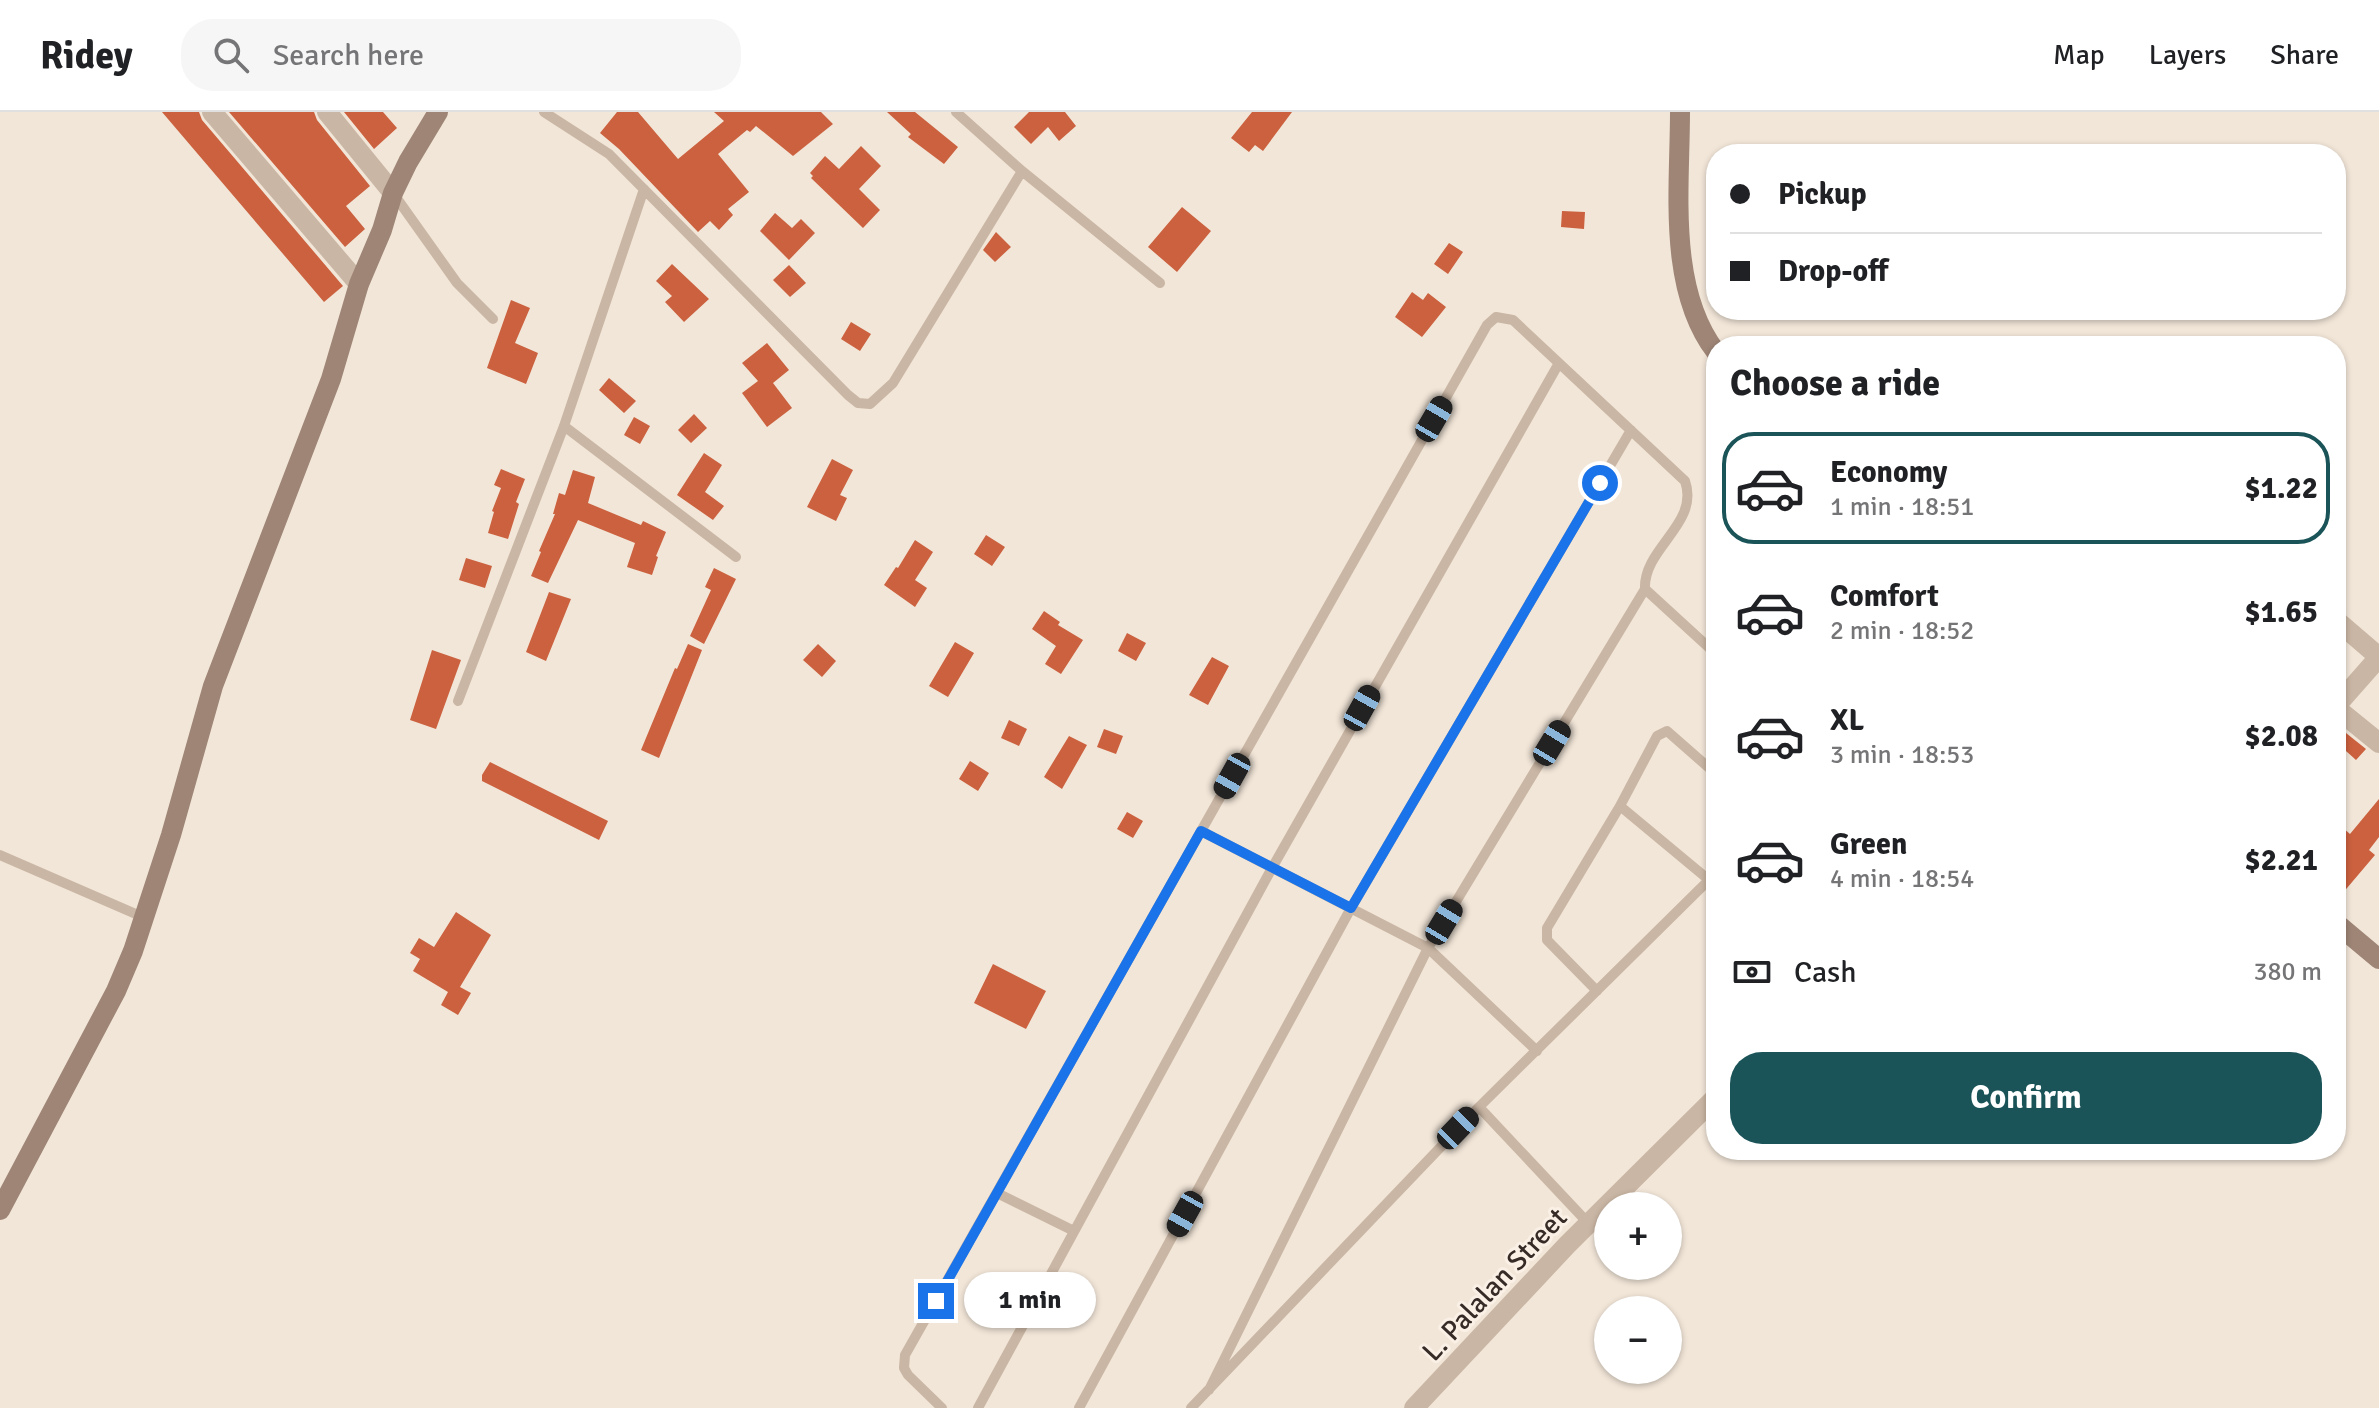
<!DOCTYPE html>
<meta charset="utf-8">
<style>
:root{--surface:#fff;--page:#f6f6f6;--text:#202124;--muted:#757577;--line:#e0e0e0;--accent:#1a5458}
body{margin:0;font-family:Signika,sans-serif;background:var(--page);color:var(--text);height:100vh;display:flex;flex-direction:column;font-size:30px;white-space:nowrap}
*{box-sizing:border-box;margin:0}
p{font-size:26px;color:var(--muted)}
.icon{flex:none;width:44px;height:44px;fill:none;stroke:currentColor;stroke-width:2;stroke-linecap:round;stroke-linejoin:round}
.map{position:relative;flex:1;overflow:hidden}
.side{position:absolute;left:1706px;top:224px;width:640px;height:824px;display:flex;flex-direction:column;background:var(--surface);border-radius:32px;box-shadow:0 2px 6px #0004}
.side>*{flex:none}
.hud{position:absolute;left:1706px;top:32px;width:640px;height:176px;border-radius:32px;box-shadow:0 2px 6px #0004;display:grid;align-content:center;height:176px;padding:0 24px;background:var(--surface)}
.buttons{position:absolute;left:1594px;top:1080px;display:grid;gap:16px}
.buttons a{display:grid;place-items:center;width:88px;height:88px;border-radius:50%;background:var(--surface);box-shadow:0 2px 6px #0004;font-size:40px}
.end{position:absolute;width:36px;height:36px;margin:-18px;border:10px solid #1a73e8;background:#fff;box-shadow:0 0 0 4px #fff}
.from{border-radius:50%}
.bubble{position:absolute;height:56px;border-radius:28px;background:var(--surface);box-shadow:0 2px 6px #0004;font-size:26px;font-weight:700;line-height:56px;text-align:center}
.car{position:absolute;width:24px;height:48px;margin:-24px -12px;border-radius:10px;box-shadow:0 0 6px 2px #0007;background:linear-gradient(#222 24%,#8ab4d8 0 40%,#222 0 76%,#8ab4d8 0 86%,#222 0)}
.hud b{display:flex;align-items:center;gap:28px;height:76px;font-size:30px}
.hud b+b{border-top:2px solid var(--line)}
.hud i{width:20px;height:20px;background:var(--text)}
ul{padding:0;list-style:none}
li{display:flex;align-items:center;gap:24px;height:112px;margin:0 16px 12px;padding:0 8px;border:4px solid transparent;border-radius:32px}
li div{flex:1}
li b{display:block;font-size:30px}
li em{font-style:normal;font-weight:700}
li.current{border-color:var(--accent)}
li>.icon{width:72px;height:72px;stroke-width:1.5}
h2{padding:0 24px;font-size:36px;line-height:96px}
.pay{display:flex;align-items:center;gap:20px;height:88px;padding:0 24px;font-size:30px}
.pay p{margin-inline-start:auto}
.primary-button{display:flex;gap:16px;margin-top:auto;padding:16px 24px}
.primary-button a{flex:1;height:92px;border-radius:32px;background:var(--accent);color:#fff;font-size:32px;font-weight:700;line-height:92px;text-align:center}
header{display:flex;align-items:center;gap:48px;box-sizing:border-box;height:112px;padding:0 40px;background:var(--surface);border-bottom:2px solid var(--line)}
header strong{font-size:38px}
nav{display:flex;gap:44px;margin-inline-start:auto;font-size:28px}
.search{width:560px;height:72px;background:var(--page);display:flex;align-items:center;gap:20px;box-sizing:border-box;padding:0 28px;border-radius:32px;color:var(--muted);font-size:30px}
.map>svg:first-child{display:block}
</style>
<header>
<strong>Ridey</strong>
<div class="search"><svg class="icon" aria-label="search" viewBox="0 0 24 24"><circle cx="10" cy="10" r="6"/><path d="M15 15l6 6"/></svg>Search here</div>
<nav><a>Map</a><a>Layers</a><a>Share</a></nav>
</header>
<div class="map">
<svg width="2379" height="1296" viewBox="0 0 2379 1296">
<rect width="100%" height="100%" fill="#f2e6d8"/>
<path fill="#cb613e" d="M162,0h37l3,8 141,166 -19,16z
M229,0h85l3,8 53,66 -24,20 19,23 -20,18z
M344,0h39l14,16 -23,21z
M617,0h21l40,47 46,-38 -10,-9h107l12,12 -40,32 -37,-30 -6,6 -3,-2 -29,24 31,38 -21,17 5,6 -14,15 -9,-9 -12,11 -79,-83 -19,-16z
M887,0h28l43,35 -14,17 -36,-27 3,-3z
M1029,0h36l11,14 -17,15 -11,-14 -17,17 -17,-17z
M1252,0h40l-29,39 -8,-6 -6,7 -18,-14z
M861,34l20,20 -22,23 21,21 -17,18 -52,-50 2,-2 -3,-3 15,-17 14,13z
M1182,95l29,24 -34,41 -29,-25z
M1562,99l23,1 -1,17 -23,-2z
M775,101l17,15 9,-9 14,14 -26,27 -29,-29z
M996,120l15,15 -16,15 -12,-12z
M1449,131l14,9 -15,22 -14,-10z
M672,152l37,35 -25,23 -19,-20 7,-6 -16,-15z
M789,153l17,18 -16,14 -17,-17z
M1412,180l11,8 5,-7 18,14 -24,30 -27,-20z
M511,188l19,8 -15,35 23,10 -12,31 -39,-16z
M851,210l20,12 -11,17 -19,-12z
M767,231l22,27 -16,13 19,25 -25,19 -25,-34 16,-12 -16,-18z
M609,266l27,23 -12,12 -25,-23z
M694,302l13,14 -16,15 -13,-13z
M634,305l16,9 -10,18 -16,-9z
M704,341l18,12 -17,27 19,14 -11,14 -36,-25z
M832,347l21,11 -13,25 7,3 -11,23 -29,-14z
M501,357l24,10 -9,23 3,2 -11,35 -20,-6 6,-21 -2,-1 9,-23 -7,-3z
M573,358l22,7 -7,26 53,22 2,-4 23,11 -10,24 2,1 -6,18 -25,-8 8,-24 -57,-23 -30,63 -17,-7 10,-24 -2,-1 16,-37h-2l6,-21 6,2z
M986,423l19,12 -13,19 -18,-12z
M915,428l18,12 -18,28 12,8 -12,19 -31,-22 12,-18 2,1z
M466,446l26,8 -7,22 -26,-8z
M714,456l22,11 -32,65 -14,-8 21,-46 -6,-3z
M549,480l22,7 -25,62 -20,-9z
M1044,499l16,11 -2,3 25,15 -22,34 -16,-10 11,-18 -24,-17z
M1127,521l19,10 -10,18 -18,-10z
M955,530l19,11 -26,44 -19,-11z
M688,532l14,6 -43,108 -18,-8 34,-82 2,1z
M818,532l18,17 -14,16 -19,-17z
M432,538l29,10 -25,69 -26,-9z
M1212,545l17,9 -21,39 -19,-10z
M1009,608l18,9 -8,17 -18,-8z
M2336,613l30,24 -10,11 -20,-18z
M1104,617l19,7 -7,18 -19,-7z
M1069,624l18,9 -25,44 -18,-12z
M970,649l19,12 -11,18 -19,-12z
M490,650l118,59 -9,19 -117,-59v-6z
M2379,687v38l-10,13 6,5 -39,46v-79l14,12z
M1127,700l16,9 -10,17 -16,-9z
M456,800l35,23 -31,52 11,6 -13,22 -17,-10 7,-13 -35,-21 7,-12 -10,-6 9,-15 15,9z
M993,852l53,27 -20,38 -52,-26z"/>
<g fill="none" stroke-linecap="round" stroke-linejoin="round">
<path stroke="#cab6a4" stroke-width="10" d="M544,0l65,42 239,241 10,8 12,1 23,-21 129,-212 -66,-59
M1022,59l138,112
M393,81l64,90 36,36
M564,314l172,131
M458,589l106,-275 80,-237
M1620,694l89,74
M1201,719l227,117 109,103
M0,743l145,63
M1597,879l-50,-51v-12l73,-122 37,-70 10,-5 49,43
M1479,995l110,117
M997,1081l77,38
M1209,1278l219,-442 217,-359
M942,1296l-34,-33 -4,-7 1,-13 582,-1030 9,-8 17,3 172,161c15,43 -42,67 -40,108l71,65
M978,1296l294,-540 287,-505
M1079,1296l272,-500 280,-478
M1191,1296l288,-301 237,-234"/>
<path stroke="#cab6a4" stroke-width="20" d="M212,0l147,172
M327,0l66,81
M2336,508l43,37
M2336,594l43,-49
M2336,596l43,35
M1414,1296l153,-163 149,-148"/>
<path stroke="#9e8576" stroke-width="20" d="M1680,0c0,77 -13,176 36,240
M2336,811l43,36
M0,1098l116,-219 17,-40 38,-116 42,-149 118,-307 28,-95 23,-54 11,-37 15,-31 30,-50"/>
</g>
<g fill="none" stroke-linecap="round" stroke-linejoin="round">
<path stroke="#1a73e8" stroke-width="10" d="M936,1189l265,-470 150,77 249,-425"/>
</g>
<g text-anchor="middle" stroke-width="6" stroke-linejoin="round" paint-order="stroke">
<g font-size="28" fill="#362b26" stroke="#faf0e5">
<text transform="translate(1494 1172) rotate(-47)" y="10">L. Palalan Street</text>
</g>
</g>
</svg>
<div class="buttons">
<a>+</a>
<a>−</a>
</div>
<i class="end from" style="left:1600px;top:371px"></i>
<i class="end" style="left:936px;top:1189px"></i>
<div class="bubble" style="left:964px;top:1160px;width:132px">1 min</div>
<i class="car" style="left:1434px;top:307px;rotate:30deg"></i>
<i class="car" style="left:1362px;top:596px;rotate:29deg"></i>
<i class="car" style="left:1552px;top:631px;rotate:31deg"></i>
<i class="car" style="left:1232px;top:664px;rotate:209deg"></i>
<i class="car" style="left:1444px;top:810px;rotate:31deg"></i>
<i class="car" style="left:1458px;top:1016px;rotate:44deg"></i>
<i class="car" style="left:1185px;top:1102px;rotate:209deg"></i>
<div class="hud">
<b><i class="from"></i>Pickup</b>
<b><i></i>Drop-off</b>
</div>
<section class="side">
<h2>Choose a ride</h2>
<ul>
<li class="current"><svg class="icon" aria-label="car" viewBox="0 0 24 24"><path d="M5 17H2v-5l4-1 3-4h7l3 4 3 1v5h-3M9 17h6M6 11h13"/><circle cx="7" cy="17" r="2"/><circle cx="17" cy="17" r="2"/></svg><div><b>Economy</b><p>1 min · 18:51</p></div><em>$1.22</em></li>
<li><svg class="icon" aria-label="car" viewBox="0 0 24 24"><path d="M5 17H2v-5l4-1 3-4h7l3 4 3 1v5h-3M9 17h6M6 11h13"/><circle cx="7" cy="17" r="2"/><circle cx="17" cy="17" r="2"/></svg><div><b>Comfort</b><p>2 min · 18:52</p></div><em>$1.65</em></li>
<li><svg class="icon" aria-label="car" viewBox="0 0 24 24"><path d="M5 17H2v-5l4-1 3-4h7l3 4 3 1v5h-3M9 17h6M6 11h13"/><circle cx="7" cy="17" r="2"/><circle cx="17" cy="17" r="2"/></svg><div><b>XL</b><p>3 min · 18:53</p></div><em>$2.08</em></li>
<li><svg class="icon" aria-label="car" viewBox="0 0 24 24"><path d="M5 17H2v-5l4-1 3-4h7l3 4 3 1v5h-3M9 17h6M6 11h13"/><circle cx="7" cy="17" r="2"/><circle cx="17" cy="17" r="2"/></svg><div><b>Green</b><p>4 min · 18:54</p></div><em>$2.21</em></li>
</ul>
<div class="pay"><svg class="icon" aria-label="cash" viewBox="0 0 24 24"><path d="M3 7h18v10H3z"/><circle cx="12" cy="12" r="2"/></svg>Cash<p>380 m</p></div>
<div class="primary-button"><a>Confirm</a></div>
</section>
</div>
